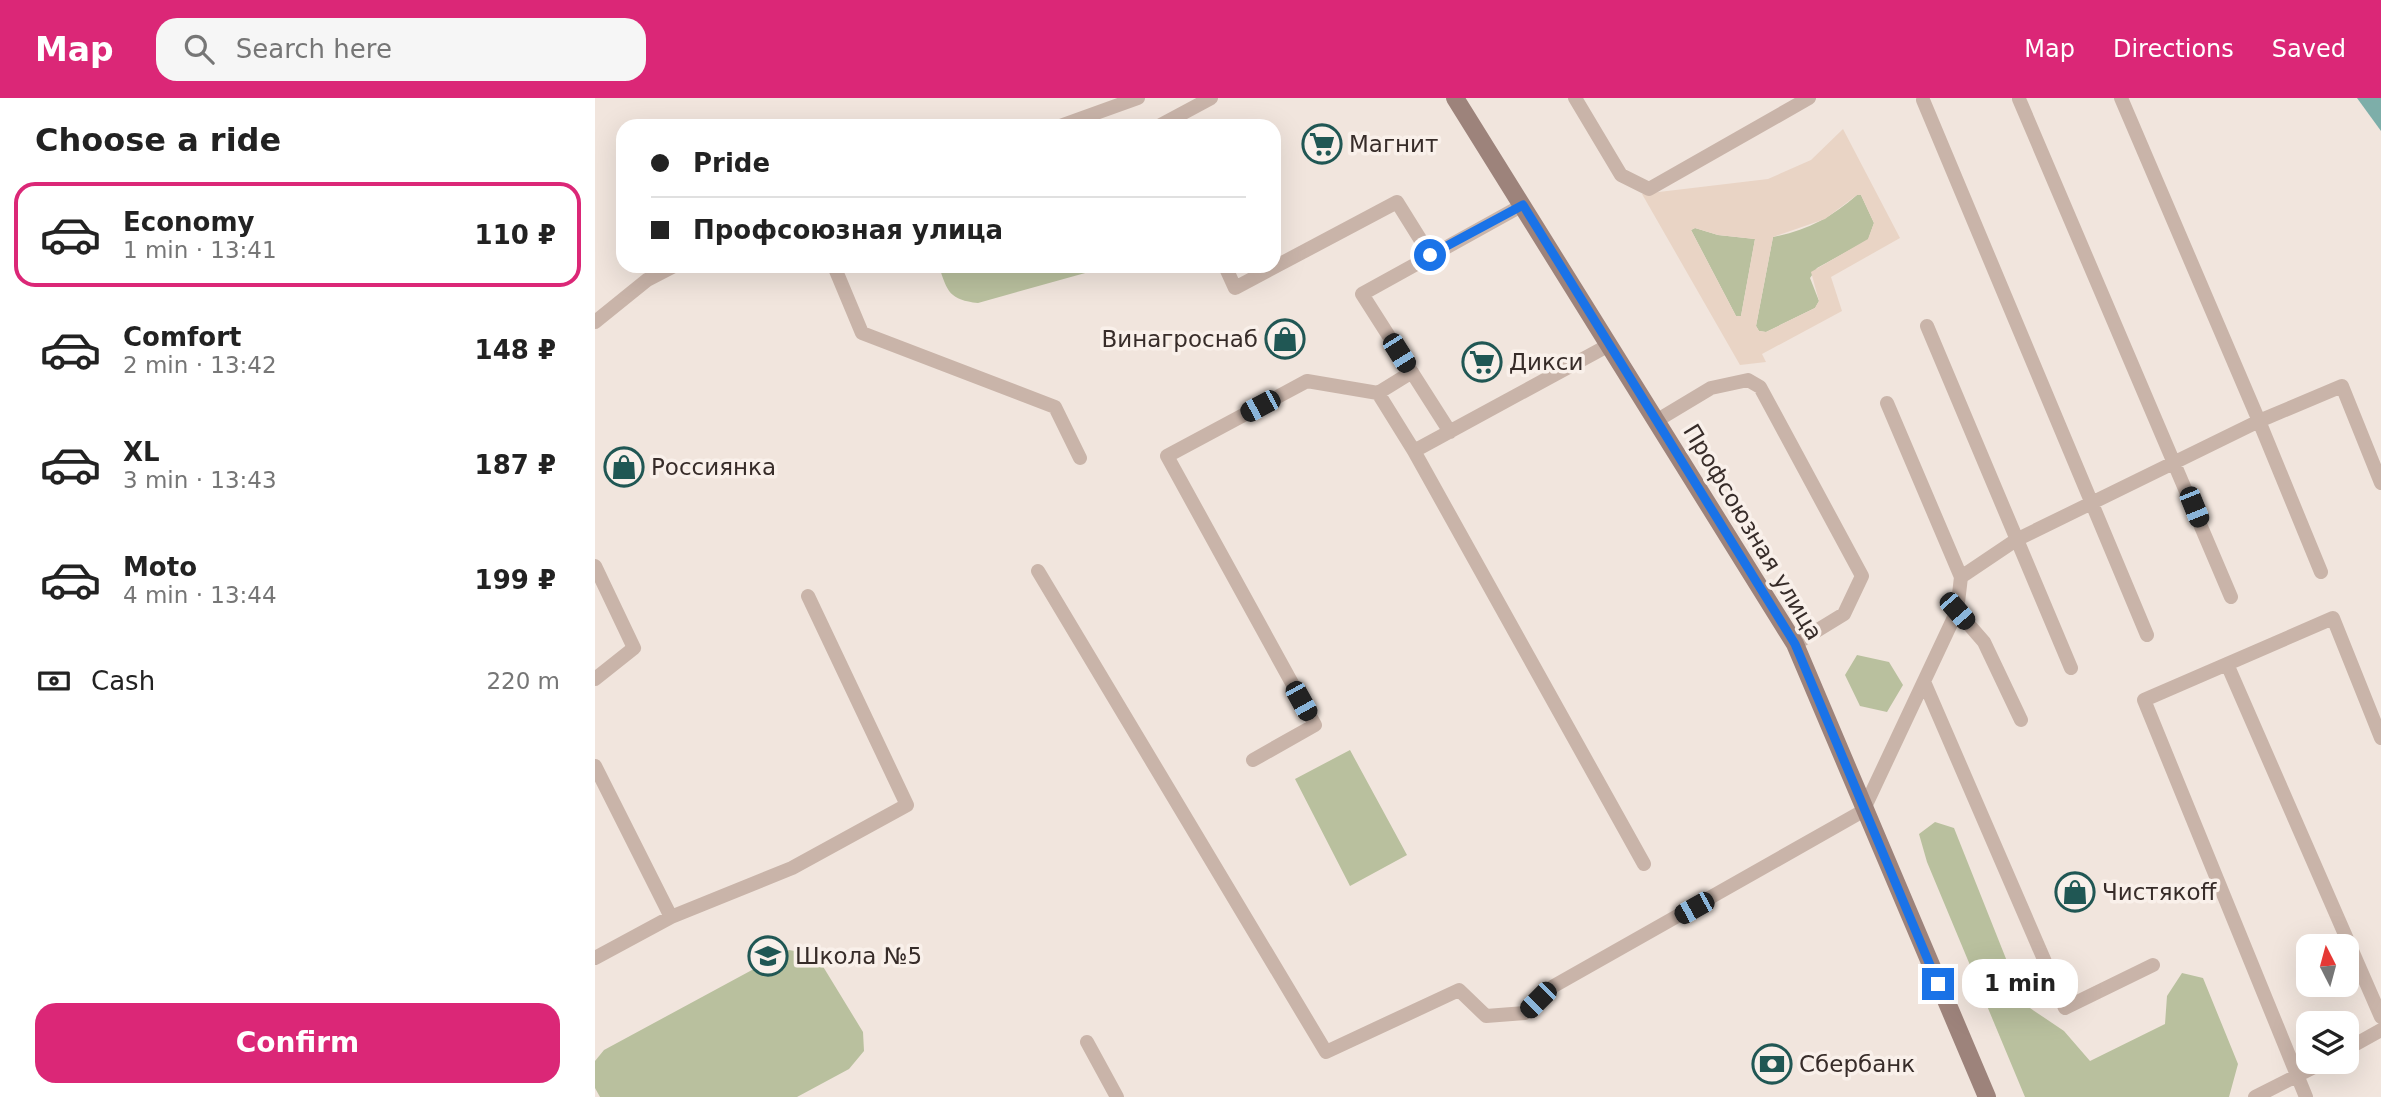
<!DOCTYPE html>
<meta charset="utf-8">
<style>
:root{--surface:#fff;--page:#f6f6f6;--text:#222;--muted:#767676;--line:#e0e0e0;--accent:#db2777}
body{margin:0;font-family:"DejaVu Sans",sans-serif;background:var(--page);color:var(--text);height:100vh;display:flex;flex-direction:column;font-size:26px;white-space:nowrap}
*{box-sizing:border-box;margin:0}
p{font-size:23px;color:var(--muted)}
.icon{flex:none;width:38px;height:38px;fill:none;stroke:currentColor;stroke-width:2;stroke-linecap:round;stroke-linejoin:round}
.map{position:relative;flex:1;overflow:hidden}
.drawer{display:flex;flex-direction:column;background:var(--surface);width:595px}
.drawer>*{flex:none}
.top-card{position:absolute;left:21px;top:21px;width:665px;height:154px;border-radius:21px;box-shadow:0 7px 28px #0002;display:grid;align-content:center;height:154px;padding:0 35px;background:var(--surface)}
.needle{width:46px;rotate:354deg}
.controls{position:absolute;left:1701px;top:836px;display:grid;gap:14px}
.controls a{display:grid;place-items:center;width:63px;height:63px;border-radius:14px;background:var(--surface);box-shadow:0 7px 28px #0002;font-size:35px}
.end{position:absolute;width:32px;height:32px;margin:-16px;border:9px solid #1a73e8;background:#fff;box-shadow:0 0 0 4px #fff}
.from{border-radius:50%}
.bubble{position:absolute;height:49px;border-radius:21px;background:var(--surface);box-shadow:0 7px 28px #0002;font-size:23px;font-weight:800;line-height:49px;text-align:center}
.car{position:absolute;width:21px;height:42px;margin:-21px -10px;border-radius:9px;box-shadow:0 0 5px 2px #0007;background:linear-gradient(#222 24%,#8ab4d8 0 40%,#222 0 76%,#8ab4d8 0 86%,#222 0)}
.top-card b{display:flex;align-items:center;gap:24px;height:66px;font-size:26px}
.top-card b+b{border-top:2px solid var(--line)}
.top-card i{width:18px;height:18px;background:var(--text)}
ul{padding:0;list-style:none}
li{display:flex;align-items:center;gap:21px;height:105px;margin:0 14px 10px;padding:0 21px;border:4px solid transparent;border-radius:21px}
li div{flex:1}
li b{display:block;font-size:26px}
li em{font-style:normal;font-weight:800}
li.selected{border-color:var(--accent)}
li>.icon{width:63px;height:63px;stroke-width:1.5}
h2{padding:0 35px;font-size:32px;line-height:84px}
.pay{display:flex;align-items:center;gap:18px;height:77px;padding:0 35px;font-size:26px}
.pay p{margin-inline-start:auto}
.primary-button{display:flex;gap:14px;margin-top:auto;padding:14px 35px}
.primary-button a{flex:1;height:80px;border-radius:21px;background:var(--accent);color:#fff;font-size:28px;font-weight:800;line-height:80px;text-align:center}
header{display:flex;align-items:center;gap:42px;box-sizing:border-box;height:98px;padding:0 35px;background:var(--accent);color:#fff}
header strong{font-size:33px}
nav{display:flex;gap:38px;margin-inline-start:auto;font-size:24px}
.search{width:490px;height:63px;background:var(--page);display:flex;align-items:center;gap:18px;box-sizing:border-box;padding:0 24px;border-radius:21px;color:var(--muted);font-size:26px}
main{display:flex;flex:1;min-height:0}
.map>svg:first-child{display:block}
</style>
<header>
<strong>Map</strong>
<div class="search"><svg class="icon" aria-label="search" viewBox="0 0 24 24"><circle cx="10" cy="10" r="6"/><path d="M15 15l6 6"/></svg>Search here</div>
<nav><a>Map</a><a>Directions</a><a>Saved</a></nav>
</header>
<main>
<section class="drawer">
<h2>Choose a ride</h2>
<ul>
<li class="selected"><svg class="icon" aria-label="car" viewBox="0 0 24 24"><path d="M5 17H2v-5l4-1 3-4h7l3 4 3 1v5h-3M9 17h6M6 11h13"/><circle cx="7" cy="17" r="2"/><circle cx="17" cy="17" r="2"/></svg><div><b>Economy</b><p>1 min · 13:41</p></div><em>110 ₽</em></li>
<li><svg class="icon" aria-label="car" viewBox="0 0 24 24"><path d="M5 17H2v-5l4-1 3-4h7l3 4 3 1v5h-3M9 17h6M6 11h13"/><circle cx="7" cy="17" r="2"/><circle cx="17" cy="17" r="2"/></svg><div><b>Comfort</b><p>2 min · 13:42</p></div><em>148 ₽</em></li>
<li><svg class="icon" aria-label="car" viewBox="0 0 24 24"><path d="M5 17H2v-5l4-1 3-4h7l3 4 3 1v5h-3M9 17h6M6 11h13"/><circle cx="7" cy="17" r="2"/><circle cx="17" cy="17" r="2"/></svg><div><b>XL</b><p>3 min · 13:43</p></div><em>187 ₽</em></li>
<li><svg class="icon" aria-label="car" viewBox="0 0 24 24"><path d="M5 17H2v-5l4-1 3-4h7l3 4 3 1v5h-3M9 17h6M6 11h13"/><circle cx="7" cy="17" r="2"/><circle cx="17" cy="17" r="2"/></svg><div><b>Moto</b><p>4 min · 13:44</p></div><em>199 ₽</em></li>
</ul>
<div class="pay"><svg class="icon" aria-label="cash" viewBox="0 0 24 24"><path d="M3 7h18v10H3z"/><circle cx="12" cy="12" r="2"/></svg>Cash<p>220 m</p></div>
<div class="primary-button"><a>Confirm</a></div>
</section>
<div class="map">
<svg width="1786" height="999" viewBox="0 0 1786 999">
<rect width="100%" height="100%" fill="#f1e5dd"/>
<path fill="#b9c09e" d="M1262,97h4l13,28 -6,17 -51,28 -7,10 9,23 -4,7 -49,24 -7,-1 -3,-5 17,-89c33,-6 59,-20 84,-42z
M1100,130l23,7 37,4 -14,77h-5l-45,-86z
M344,168h161l-4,4 -118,33c-28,-3 -31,-11 -39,-37z
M1262,557l32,7 14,23 -16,27 -27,-6 -15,-31z
M755,652l57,105 -57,31 -55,-107z
M1340,724l19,6 70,176 40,27 26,30 75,-37 2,-28 15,-23 21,5 35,86 -9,33h-204l-98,-235 -8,-28z
M194,852l27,5 47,77 1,19 -15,18 -52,28h-197l-5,-9v-27l9,-11z"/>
<path fill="#e9d4c5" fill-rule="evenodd" d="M1248,31l57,109 -69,39 11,34 -80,43 4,8 -26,3 -98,-171 126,-15 43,-19zM1262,97h4l13,28 -6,16 -57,33 8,29 -4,7 -49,24 -7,-1 -3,-5 17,-89 52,-18zM1100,130l23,7 37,4 -14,77h-5l-45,-86z"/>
<path fill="#7daea9" d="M1762,0h24v33z"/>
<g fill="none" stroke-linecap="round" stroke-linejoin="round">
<path stroke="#c9b4a9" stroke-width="14" d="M980,0l46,77 28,14 160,-91
M1424,1l212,498
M1328,2l224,535
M465,28l78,-28
M564,28l52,-28
M239,168l28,67 193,74 25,51
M630,168l10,22 162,-86 33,53
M0,224l52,-42 27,-14
M1332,228l144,342
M1014,247l-195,106 230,413
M783,295l34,-21
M1292,305l74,174
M1061,323l55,-33 37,-8 12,7 102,189 -18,38 -49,30
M855,334l-88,-138 161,-89
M0,468l39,82 -39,31
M443,473l288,481 133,-62 27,26 39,-3 27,-26 311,-176 94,-200 4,-34 55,-37 243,-119 -138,-323
M1726,474l-62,-151 83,-35 39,97
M1362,513l27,31 37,78
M1632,566l154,353
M1330,586l140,324 88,-43
M658,662l62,-35 -148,-269 140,-75 71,12 36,58
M0,668l76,151 121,-49 115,-63 -99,-209
M0,860l76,-41
M492,944l30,55
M1752,951l34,-19
M1660,999l69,-35
M1711,999l-162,-397 189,-82 48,120"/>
<path stroke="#9d837b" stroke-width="18" d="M860,0l340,546 192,453"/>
</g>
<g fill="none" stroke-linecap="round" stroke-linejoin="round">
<path stroke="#1a73e8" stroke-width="9" d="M835,157l93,-50 272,439 143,340"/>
</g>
<defs>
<g id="supermarket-ring" transform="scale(2.0125)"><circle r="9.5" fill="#f9f0ea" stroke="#205754" stroke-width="1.5"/><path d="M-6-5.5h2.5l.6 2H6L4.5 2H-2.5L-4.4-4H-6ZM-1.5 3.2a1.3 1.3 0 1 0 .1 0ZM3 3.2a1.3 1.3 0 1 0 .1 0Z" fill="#205754"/></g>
<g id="shop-ring" transform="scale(2.0125)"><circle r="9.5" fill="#f9f0ea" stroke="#205754" stroke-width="1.5"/><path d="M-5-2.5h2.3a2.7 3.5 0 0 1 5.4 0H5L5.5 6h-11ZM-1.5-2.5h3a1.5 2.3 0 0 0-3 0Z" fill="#205754"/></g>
<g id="school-ring" transform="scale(2.0125)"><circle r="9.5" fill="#f9f0ea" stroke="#205754" stroke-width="1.5"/><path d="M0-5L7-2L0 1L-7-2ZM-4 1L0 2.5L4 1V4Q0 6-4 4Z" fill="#205754"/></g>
<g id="bank-ring" transform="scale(2.0125)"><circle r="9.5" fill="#f9f0ea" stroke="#205754" stroke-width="1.5"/><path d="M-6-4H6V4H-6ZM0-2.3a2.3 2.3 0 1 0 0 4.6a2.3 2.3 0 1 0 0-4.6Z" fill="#205754"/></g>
</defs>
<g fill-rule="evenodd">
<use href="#supermarket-ring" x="727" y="46"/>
<use href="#shop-ring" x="690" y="241"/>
<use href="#supermarket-ring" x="887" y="264"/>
<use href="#shop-ring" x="29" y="369"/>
<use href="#shop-ring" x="1480" y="794"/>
<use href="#school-ring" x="173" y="858"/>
<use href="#bank-ring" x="1177" y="966"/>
</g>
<g text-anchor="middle" stroke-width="7" stroke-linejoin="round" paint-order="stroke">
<g font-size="23" fill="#372c29" stroke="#f9f0ea" text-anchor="start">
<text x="754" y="54">Магнит</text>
<text x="663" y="249" text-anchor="end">Винагроснаб</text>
<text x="914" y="272">Дикси</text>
<text x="56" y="377">Россиянка</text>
<text x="1507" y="802">Чистякоff</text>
<text x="200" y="866">Школа №5</text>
<text x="1204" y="974">Сбербанк</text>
</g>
<g font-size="23" fill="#372c29" stroke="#f9f0ea">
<text transform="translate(1158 434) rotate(59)" y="8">Профсоюзная улица</text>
</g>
</g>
</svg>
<div class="controls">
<a><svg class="needle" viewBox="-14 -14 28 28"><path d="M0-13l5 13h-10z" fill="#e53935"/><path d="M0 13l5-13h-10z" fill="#767676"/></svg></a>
<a><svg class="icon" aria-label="layers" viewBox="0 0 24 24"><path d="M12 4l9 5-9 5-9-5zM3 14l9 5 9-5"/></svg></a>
</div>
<i class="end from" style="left:835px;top:157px"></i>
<i class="end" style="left:1343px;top:886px"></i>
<div class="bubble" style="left:1367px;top:861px;width:116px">1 min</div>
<i class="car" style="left:804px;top:255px;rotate:148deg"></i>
<i class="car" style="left:665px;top:308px;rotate:242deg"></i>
<i class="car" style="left:1599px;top:409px;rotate:158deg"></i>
<i class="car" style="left:1362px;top:513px;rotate:139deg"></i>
<i class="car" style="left:706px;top:603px;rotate:151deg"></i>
<i class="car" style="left:1099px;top:810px;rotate:241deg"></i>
<i class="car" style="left:943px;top:902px;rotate:225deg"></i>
<div class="top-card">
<b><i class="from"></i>Pride</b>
<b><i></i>Профсоюзная улица</b>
</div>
</div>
</main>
